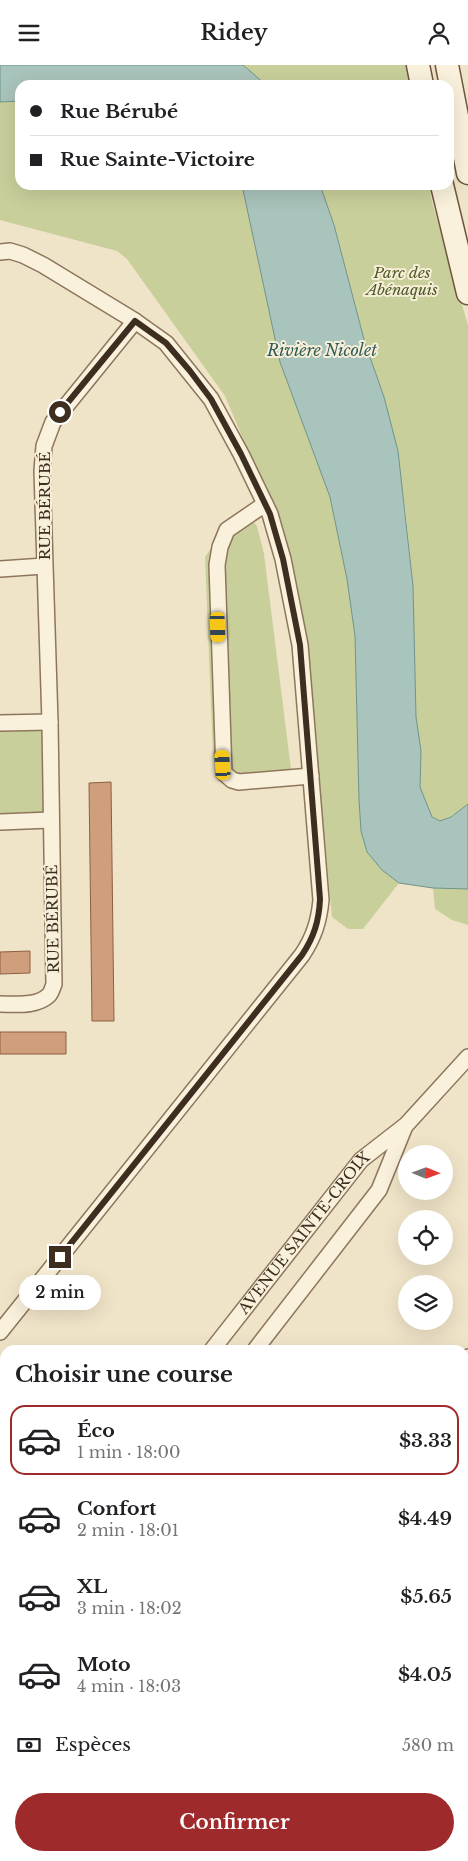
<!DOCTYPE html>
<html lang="fr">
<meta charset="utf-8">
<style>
:root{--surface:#fff;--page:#f6f6f6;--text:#202124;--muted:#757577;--line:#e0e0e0;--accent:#9e2a2b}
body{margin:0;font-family:"Libre Baskerville",serif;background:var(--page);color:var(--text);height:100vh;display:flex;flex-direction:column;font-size:19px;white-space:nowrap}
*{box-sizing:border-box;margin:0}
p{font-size:16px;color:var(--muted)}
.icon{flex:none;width:28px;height:28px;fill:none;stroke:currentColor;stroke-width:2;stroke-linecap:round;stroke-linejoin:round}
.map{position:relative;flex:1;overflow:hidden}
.panel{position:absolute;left:0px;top:1280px;width:469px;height:516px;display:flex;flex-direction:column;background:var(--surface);border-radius:15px 15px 0 0;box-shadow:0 5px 20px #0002}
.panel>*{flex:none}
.top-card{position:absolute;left:15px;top:15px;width:439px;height:110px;border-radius:15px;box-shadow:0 5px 20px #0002;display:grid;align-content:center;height:110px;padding:0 15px;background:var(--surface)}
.needle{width:32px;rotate:91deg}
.tools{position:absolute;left:398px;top:1080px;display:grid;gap:10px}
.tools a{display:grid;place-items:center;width:55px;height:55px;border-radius:50%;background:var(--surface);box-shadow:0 5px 20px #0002;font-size:25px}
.end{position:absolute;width:22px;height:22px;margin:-11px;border:6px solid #3d2e20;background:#fff;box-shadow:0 0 0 2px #fff}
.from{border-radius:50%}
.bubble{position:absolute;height:35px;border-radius:18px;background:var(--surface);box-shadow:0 5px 20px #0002;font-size:16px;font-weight:600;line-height:35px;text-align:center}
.car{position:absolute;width:15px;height:30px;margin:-15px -8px;border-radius:6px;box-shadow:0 0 4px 1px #0007;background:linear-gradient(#f5c518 24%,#345 0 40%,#f5c518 0 76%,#345 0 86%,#f5c518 0)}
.top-card b{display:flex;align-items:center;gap:18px;height:48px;font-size:19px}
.top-card b+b{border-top:1px solid var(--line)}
.top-card i{width:12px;height:12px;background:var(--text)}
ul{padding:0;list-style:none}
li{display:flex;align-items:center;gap:15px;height:70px;margin:0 10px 8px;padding:0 5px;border:2px solid transparent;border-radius:15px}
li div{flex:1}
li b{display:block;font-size:19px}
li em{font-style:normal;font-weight:600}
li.on{border-color:var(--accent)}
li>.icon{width:45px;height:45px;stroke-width:1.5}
h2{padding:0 15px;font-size:22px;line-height:60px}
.pay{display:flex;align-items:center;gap:12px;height:55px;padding:0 15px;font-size:19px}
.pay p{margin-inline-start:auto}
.primary-button{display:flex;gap:10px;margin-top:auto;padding:10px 15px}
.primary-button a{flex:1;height:58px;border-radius:30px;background:var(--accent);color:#fff;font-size:20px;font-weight:600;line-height:58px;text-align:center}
header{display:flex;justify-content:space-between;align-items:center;height:65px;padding:0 15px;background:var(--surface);font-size:22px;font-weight:600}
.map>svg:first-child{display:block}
</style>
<header><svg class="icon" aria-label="menu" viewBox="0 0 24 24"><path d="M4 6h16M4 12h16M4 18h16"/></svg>Ridey<svg class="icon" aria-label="person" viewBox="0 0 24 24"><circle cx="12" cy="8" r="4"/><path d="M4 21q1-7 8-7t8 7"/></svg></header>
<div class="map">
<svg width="468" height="1796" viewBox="0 0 468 1796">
<rect width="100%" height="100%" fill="#f0e4c8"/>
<path fill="#c9cf9b" d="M243,0h164l4,20h-145z
M20,36v84h222l38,177 50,135 17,82 8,57 4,164 2,31 6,21 15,18 17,13 -36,46h-15l-16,-12 -26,-276 -35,-135 -46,-110 -98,-137 -10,-8 -117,-31v-118z
M320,120h109l3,17 36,123v479l-18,13 -9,4 -9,-4 -12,-30 1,-36 -5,-34 -3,-131 -8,-80 -21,-109 -19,-54 -31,-118z
M248,449l9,12 7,28 27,215 -63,6 -10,-5 -5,-14 -8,-199 11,-16z
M50,657l1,98 -51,2v-99z
M433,823l35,1v36l-16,-5 -17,-11z"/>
<path fill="#a9c4bc" stroke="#6f938a" d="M0,0h243l23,20h-246v16l-20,1z
M242,120h78l14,40 31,118 19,54 14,54 15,135 3,131 5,34 -1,36 12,30 8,4 11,-4 17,-13v85l-35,-1 -34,-5 -17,-13 -15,-18 -6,-21 -2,-31 -4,-164 -8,-57 -17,-82 -50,-135z"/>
<path fill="#cf9f7d" stroke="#8d5f41" d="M111,717l3,239h-22l-3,-238z
M30,886v22l-30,1v-22z
M0,967h66v22h-66z"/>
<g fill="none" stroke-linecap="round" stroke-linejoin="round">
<g stroke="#8d765c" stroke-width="18">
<g id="minor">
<path d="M0,187l10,-1 13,4 20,10 92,56 31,22 45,56 30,55 29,60 4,14 9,31 17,86 21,255c-2,21 -7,37 -19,55l-302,377"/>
<path d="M265,439l-38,26 -7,17 -3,18 7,208 8,7 7,2 72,-6"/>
<path d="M0,504l44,-3"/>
<path d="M0,658l50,-1"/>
<path d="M0,757l51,-2"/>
<path d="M0,939c15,0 37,3 49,-9 2,-2 4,-8 5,-11l-4,-262 -8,-251 2,-25 9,-24 82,-101"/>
<path id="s1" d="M212,1285l149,-190 45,-35 62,-68"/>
<path d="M255,1285l124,-160 26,-64"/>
<path d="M464,1298l4,-6"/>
<path d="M0,1562l5,-7"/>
<path d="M464,1589l4,-5"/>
<path d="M0,1613l5,-6"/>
<path d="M464,1763l4,-2"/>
<path d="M169,1791l6,5"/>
<path d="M76,1796l3,-5"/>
<path d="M404,1796l8,-5"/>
</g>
</g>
<g stroke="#8d765c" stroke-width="22">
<path id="tertiary" d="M0,1447l5,4
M445,1791l6,5"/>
</g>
<g stroke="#6f573f" stroke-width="25">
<path id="secondary" d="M418,0l4,20
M447,0l21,108
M442,120l26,108"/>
</g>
<use href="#minor" stroke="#faf1dc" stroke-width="15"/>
<use href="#tertiary" stroke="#faf1dc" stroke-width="20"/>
<use href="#secondary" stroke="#faf1dc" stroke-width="22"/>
</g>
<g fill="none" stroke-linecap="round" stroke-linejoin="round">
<path stroke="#3d2e20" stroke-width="6" d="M60,347l75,-91 31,22 24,28 21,28 30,55 29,60 4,14 9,31 17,86 20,254c-1,22 -6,38 -18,56l-242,302"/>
</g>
<g text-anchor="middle" stroke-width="4" stroke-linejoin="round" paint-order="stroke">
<g font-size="15" font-style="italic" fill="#4d5a26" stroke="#f7eed8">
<text x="402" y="213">Parc des<tspan x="402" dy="17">Abénaquis</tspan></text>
</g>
<g font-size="15" fill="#3d2e20" stroke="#f7eed8">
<text transform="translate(45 441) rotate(-90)" y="5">RUE BÉRUBÉ</text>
<text transform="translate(53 854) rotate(-91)" y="5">RUE BÉRUBÉ</text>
<text dy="5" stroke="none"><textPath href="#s1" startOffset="149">AVENUE SAINTE-CROIX</textPath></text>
</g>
<g font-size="16" font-style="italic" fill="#2f5d5a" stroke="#f7eed8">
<text x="322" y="291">Rivière Nicolet</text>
</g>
</g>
</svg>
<div class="tools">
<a><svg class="needle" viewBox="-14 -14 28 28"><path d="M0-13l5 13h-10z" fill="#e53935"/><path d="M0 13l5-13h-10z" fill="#757577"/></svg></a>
<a><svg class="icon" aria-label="locate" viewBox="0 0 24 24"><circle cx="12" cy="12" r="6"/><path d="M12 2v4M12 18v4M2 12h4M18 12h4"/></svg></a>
<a><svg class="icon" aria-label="layers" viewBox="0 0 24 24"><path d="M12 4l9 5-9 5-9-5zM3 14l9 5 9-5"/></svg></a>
</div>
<i class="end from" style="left:60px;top:347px"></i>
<i class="end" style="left:60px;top:1192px"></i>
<div class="bubble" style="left:19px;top:1210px;width:82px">2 min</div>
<i class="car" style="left:218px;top:562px;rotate:178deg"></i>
<i class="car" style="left:223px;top:700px;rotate:356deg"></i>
<div class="top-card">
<b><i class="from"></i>Rue Bérubé</b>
<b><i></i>Rue Sainte-Victoire</b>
</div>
<section class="panel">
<h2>Choisir une course</h2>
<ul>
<li class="on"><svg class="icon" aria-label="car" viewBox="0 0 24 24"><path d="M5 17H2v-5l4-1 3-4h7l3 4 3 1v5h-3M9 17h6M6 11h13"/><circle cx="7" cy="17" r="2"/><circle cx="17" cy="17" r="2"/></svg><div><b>Éco</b><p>1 min · 18:00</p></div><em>$3.33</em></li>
<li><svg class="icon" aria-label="car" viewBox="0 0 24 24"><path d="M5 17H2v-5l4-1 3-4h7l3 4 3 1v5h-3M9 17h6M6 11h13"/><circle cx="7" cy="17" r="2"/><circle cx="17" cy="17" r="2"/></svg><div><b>Confort</b><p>2 min · 18:01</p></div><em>$4.49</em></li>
<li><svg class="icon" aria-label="car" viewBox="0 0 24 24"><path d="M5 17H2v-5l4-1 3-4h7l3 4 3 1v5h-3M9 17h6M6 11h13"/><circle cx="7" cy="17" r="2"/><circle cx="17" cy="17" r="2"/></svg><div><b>XL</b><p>3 min · 18:02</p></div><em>$5.65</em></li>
<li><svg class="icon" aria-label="car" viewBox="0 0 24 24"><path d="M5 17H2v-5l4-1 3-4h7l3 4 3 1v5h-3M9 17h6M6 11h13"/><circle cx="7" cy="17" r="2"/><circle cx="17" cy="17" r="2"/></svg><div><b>Moto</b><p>4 min · 18:03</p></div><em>$4.05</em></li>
</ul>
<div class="pay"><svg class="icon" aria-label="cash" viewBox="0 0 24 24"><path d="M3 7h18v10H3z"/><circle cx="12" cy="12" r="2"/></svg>Espèces<p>580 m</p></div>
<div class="primary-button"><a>Confirmer</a></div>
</section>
</div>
